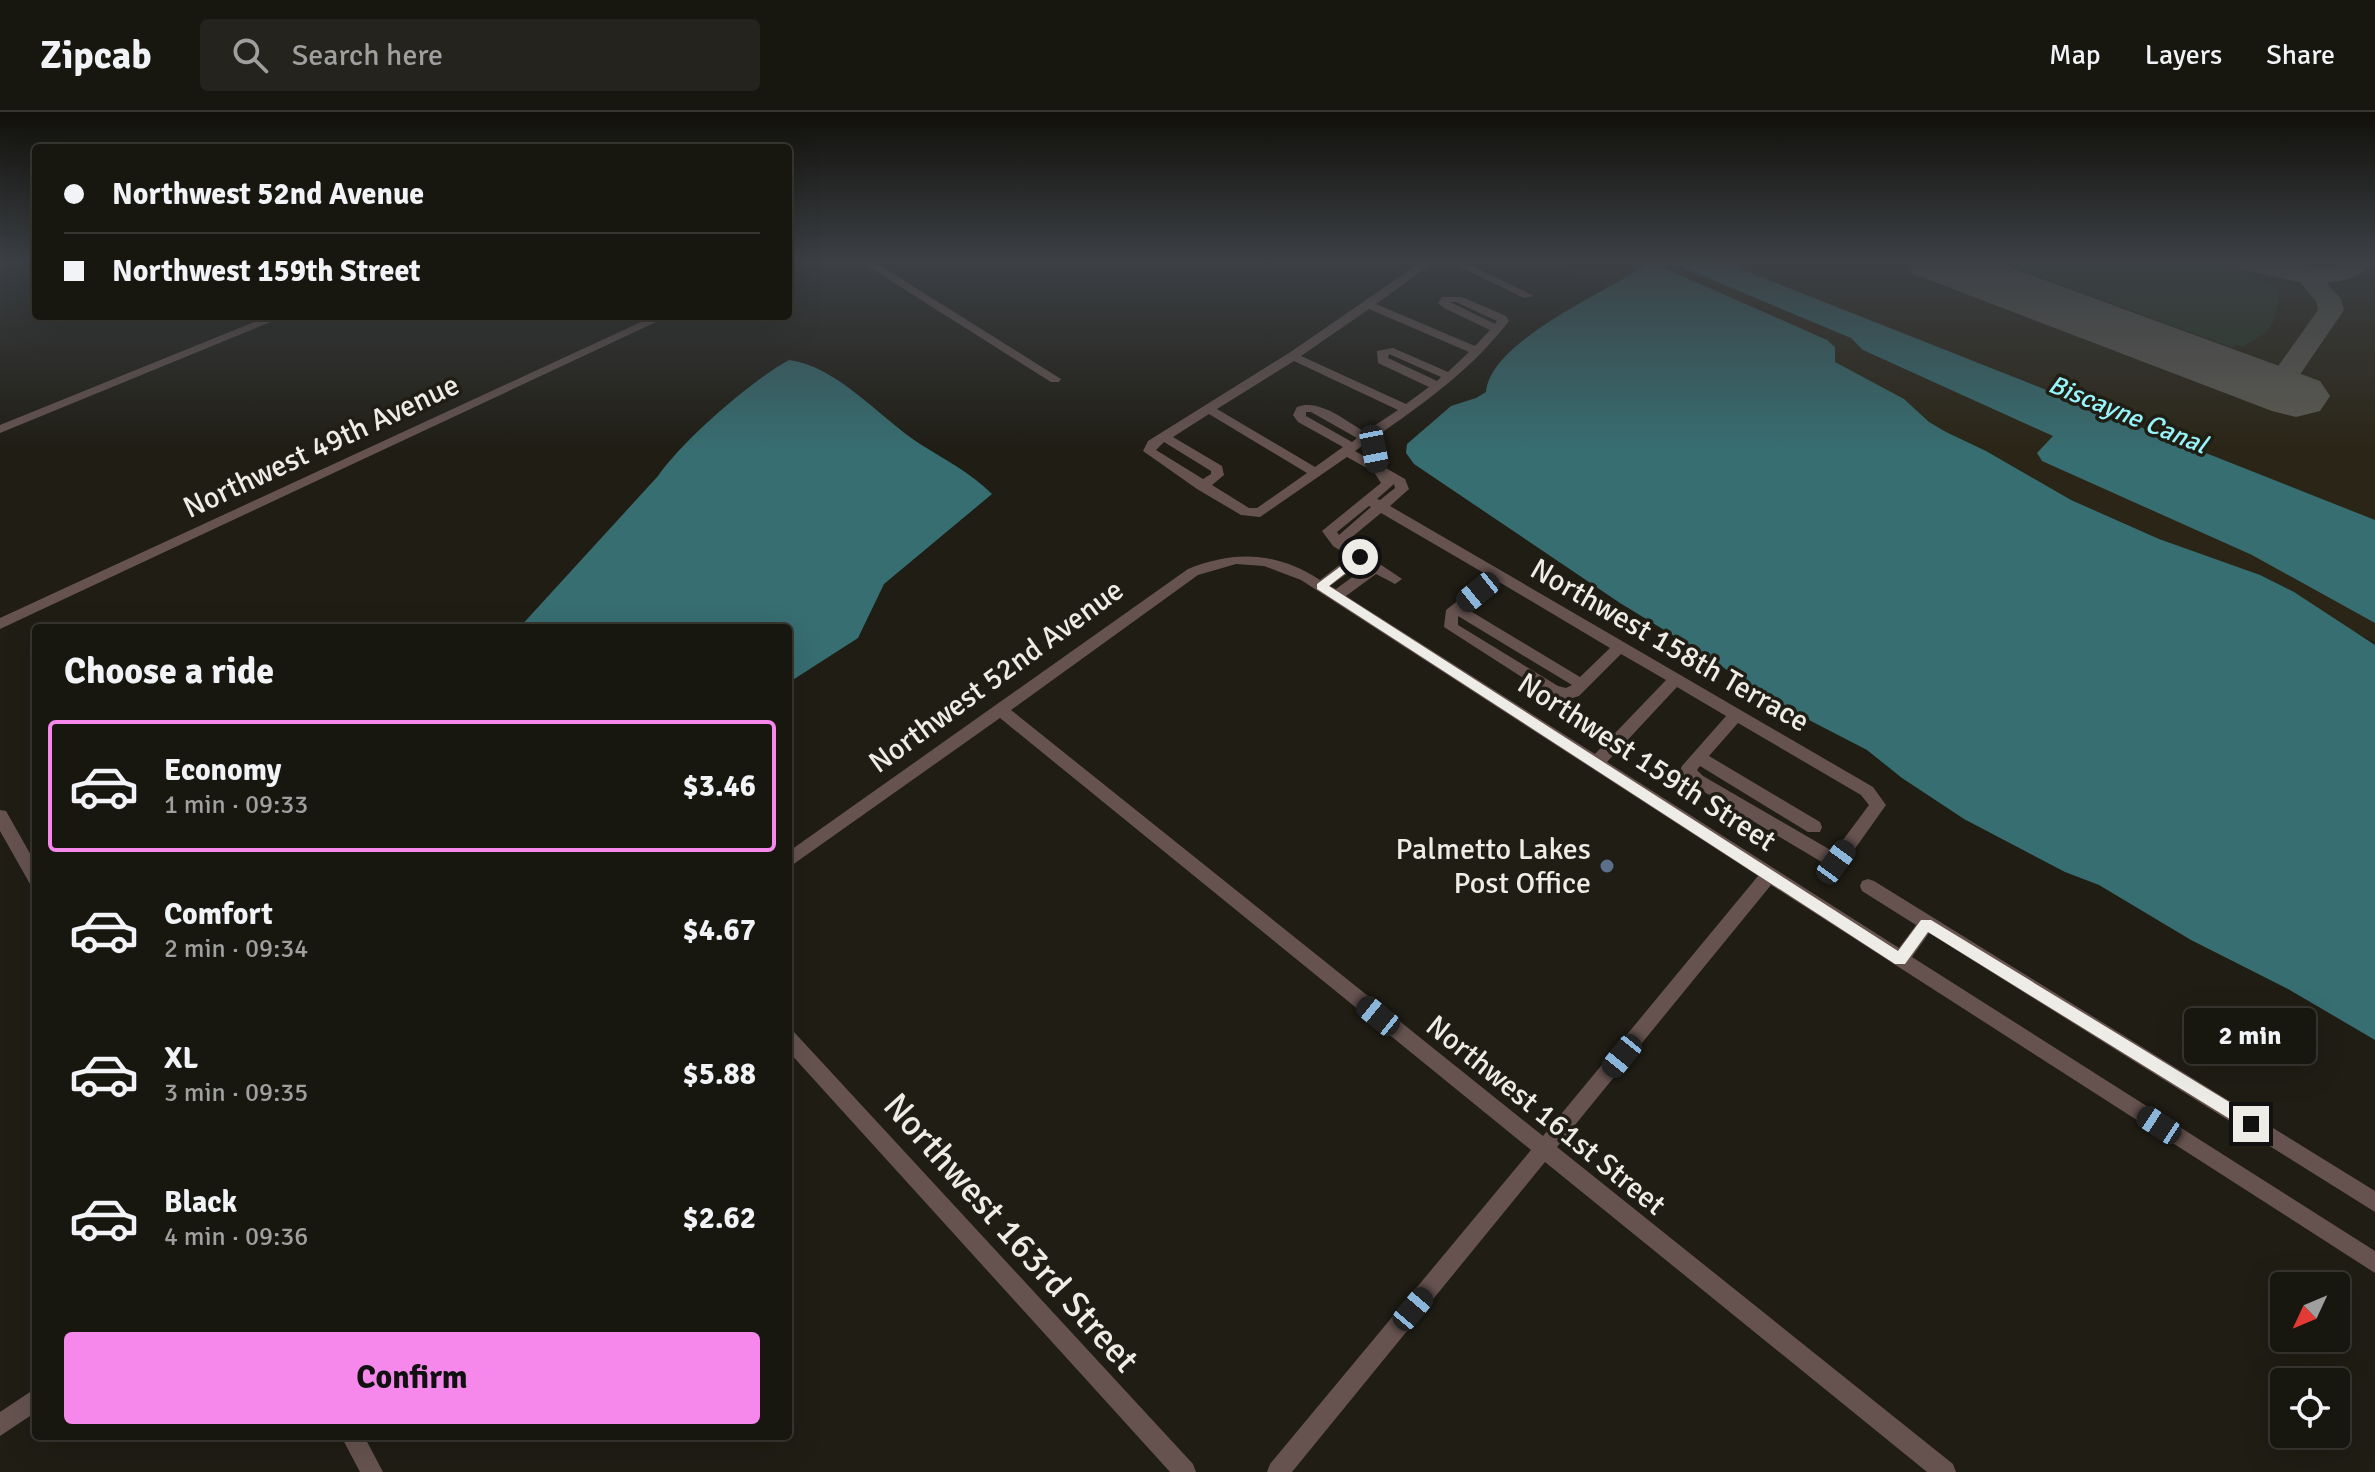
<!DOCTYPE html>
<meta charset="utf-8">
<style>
:root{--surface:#17160f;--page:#24231d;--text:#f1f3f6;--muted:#9e9f9e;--line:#36352f;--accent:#f688ec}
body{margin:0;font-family:Signika,sans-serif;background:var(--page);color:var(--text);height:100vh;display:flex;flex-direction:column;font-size:30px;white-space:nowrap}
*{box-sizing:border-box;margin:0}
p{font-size:26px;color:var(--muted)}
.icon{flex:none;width:44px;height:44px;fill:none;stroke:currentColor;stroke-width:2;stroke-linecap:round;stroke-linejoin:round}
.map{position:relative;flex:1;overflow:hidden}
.side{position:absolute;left:32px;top:512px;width:760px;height:816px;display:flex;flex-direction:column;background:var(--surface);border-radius:8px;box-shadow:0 8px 32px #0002,0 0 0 2px var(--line)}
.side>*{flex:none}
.hud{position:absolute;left:32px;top:32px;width:760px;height:176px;border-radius:8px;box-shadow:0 8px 32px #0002,0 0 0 2px var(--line);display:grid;align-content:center;height:176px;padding:0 32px;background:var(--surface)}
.needle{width:52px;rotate:226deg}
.tools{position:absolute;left:2270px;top:1160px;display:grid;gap:16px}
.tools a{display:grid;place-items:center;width:80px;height:80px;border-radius:8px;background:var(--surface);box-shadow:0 8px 32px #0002,0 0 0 2px var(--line);font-size:40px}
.end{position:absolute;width:36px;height:36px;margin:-18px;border:10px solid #eeece6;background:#111;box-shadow:0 0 0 4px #111}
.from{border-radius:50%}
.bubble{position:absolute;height:56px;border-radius:8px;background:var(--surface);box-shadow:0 8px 32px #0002,0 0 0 2px var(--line);font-size:26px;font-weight:700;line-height:56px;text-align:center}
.car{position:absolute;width:24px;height:48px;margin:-24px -12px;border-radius:10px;box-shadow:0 0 6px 2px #0007;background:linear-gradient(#222 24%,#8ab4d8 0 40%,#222 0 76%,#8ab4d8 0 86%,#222 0)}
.hud b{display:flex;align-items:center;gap:28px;height:76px;font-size:30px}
.hud b+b{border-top:2px solid var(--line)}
.hud i{width:20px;height:20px;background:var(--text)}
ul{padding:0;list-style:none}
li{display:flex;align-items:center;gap:24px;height:132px;margin:0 16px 12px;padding:0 16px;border:4px solid transparent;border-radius:8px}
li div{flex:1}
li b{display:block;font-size:30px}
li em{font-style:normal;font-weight:700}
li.current{border-color:var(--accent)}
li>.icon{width:72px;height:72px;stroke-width:1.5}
h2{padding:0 32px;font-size:36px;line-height:96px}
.cta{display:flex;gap:16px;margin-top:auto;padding:16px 32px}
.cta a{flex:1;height:92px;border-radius:8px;background:var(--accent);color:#111;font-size:32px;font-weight:700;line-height:92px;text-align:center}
header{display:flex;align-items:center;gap:48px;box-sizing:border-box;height:112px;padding:0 40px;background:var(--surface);border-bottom:2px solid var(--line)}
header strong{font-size:38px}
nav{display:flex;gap:44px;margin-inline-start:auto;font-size:28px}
.search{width:560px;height:72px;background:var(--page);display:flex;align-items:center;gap:20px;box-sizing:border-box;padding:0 28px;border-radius:8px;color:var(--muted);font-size:30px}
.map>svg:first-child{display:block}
</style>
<header>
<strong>Zipcab</strong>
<div class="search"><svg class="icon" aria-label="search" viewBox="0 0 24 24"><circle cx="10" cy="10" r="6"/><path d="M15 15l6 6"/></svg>Search here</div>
<nav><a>Map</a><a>Layers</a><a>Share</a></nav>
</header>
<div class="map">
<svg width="2375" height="1360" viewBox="0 0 2375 1360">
<rect width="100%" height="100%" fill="#1f1d14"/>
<path fill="#2a2516" d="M1546,148h829v382z"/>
<path fill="#283724" d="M1994,148h216l68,29c-1,37 -4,39 -35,58l-7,-2 -3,3z"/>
<path fill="#376e71" d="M1665,148h53l657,260v103l-123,-68 -210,-94 -5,-8 16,-17 -190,-86 -12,-12z
M1648,152h7l172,76 8,7v15l69,37 25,23 17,10 40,19 85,49 88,39 101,36 34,17 81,53v395l-87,-51 -97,-49 -92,-55 -34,-13 -101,-53 -62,-41 -35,-28 -110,-57 -42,-32 -95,-58 -206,-139 -8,-11 1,-9 44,-38 25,-8 10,-6c5,-52 121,-100 162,-128z
M789,248c48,6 91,58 131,84 25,16 50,28 72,50l-108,90 -26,54 -70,45v-55h-269l139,-152c24,-35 94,-96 131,-116z"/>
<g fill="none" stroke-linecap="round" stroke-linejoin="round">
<path fill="#5d5b53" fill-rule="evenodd" d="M2239,148l82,8 15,-1 14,-7h25v5l-25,14 -23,4 14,16 3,11 -58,85h-20l-4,-6 56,-79 -2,-9 -16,-19 -60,-13 -3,-5z"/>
<path fill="#5d5b53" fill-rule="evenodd" d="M1903,148h87l330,121 10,15 -10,15 -24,6 -24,-6 -361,-138z"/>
<path fill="#665350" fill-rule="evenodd" d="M5,148h15l-20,9v-7z
M858,148h13l190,119 -2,3h-8z
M1424,148h13l-61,44 99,42 15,-16 -46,-22 -6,-5 4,-6h20l44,19 3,5c-36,47 -84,82 -135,117l10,29 21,12 4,10 -19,17 483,281 13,18 -44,62 -6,2 -6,-2 -139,-83 -11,-14 2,-4 44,-50 -49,-29 -70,75 292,186 17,-23 -54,-34 -2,-5 2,-5 6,-2 6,2 501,310v21l-446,-279 -17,24 463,294v22l-604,-388 -214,262 396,317 3,8h-29l-382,-310 -253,310h-25l3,-8 261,-314 -531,-432 -212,150v-16l400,-283c47,-19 89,-17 132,11l30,-23 -17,-11 -11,-15 59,-48 -7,-11 -27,-15 -87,60 -19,-2 -44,-26 -54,-38 5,-10 141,-88zM1450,190h6l41,19 -2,3zM1369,197l100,43 -21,20 -55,-24 -16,3 1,12 51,24 -23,17 -105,-48zM1389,242l52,23 -4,4 -49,-23zM1294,249l104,49 -33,22c-19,-11 -46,-34 -68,-25l-4,8 5,7 45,25 -28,20 -98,-58zM1306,300h5l46,26 -5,4 -46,-26zM1209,302l98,59 -50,35h-8l-37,-23 12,-10 -2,-9 -49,-29zM1164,330l47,29v3l-8,5 -47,-29zM1365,332l4,15 -14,-8zM1394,372l1,4 -15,12 -3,-1zM1369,394l2,1 -32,28 -2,-3zM1381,401l108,63 -43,34 -2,17 104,67 18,6 13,-4 42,-42 45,26 -71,74 -249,-158 30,-22 19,10 7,-5 -49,-33 -1,-9zM1236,452l28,2 37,14 457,296 -215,260 -532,-426 187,-135zM1360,452l6,3 -30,22 -6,-3zM1499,470l111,66 -30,29 -113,-68zM1458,504l114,69 -6,3 -8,-2 -100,-61zM1738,611l123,72 8,10 -35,47 -131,-76 -6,-6 3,-4 108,66h12l2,-5 -2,-5 -111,-66z
M1446,148h14l74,36 -10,2z
M269,204h16l-285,117v-8z
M654,204h15l-669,313v-11z
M0,698l6,1 30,53v22l-6,-2 -30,-53z
M788,918l6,2 399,432 3,8h-26l-382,-421z
M36,1276v24l-36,24v-24z
M341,1324h23l19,36h-23z"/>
</g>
<linearGradient id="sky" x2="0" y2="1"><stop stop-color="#11100b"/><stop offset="0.44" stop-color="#3c4045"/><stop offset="1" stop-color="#3c4045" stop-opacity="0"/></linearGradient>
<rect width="2375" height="339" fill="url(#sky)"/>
<path fill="#eeece6" d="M1356,443l10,2 -37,29 569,365 23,-31h10l326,199v10h-11l-318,-197 -23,32h-10l-578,-375v-5z"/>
<circle fill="#5c6f8a" stroke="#1f1d14" stroke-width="3" cx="1607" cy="754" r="8"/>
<g text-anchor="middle" stroke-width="7" stroke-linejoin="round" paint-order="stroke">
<g font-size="26" font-style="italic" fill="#97f4f9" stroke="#1f1d14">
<text transform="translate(2128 302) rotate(22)" y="9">Biscayne Canal</text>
</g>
<g font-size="30" fill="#eeece6" stroke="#1f1d14">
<text transform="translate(321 334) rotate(-25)" y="10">Northwest 49th Avenue</text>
<text transform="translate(1670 533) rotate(30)" y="10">Northwest 158th Terrace</text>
<text transform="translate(996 564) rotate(-36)" y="10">Northwest 52nd Avenue</text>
<text transform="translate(1647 650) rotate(33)" y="10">Northwest 159th Street</text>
<text transform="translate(1546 1003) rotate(39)" y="10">Northwest 161st Street</text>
</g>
<g font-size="30" fill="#eeece6" stroke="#1f1d14" text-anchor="end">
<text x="1591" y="747">Palmetto Lakes<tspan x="1591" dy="34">Post Office</tspan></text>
</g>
<g font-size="36" fill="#eeece6" stroke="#1f1d14">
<text transform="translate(1012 1120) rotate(48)" y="13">Northwest 163rd Street</text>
</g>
</g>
</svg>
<div class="tools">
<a><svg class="needle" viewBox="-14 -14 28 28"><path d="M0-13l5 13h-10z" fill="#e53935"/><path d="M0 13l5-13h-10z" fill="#9e9f9e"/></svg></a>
<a><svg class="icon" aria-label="locate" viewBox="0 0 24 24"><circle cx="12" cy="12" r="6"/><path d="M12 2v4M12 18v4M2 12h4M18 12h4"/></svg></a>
</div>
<i class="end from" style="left:1360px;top:445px"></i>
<i class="end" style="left:2251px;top:1012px"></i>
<div class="bubble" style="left:2184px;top:896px;width:132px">2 min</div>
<i class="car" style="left:1374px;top:337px;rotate:169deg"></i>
<i class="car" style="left:1478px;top:480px;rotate:231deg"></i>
<i class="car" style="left:1836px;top:750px;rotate:36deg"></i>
<i class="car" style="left:1378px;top:904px;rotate:309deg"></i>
<i class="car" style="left:1622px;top:944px;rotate:219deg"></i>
<i class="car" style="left:2159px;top:1013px;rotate:303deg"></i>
<i class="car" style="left:1413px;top:1197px;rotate:40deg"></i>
<div class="hud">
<b><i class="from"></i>Northwest 52nd Avenue</b>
<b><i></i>Northwest 159th Street</b>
</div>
<section class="side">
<h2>Choose a ride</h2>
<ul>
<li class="current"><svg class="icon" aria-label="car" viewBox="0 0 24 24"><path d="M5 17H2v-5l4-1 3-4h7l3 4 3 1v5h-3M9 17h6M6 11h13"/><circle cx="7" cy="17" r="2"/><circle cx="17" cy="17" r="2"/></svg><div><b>Economy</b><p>1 min · 09:33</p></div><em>$3.46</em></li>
<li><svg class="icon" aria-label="car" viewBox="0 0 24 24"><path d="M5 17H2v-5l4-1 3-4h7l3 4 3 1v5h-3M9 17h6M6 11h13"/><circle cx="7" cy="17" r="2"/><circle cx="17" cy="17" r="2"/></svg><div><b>Comfort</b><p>2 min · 09:34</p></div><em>$4.67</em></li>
<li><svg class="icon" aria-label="car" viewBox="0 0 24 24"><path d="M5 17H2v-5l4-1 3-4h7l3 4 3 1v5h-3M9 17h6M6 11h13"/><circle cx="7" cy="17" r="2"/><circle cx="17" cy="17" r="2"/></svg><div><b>XL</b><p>3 min · 09:35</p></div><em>$5.88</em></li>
<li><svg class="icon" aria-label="car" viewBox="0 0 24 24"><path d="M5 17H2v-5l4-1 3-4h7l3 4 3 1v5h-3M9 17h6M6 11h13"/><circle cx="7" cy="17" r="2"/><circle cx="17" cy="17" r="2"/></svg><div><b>Black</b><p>4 min · 09:36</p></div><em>$2.62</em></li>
</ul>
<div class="cta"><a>Confirm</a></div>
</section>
</div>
